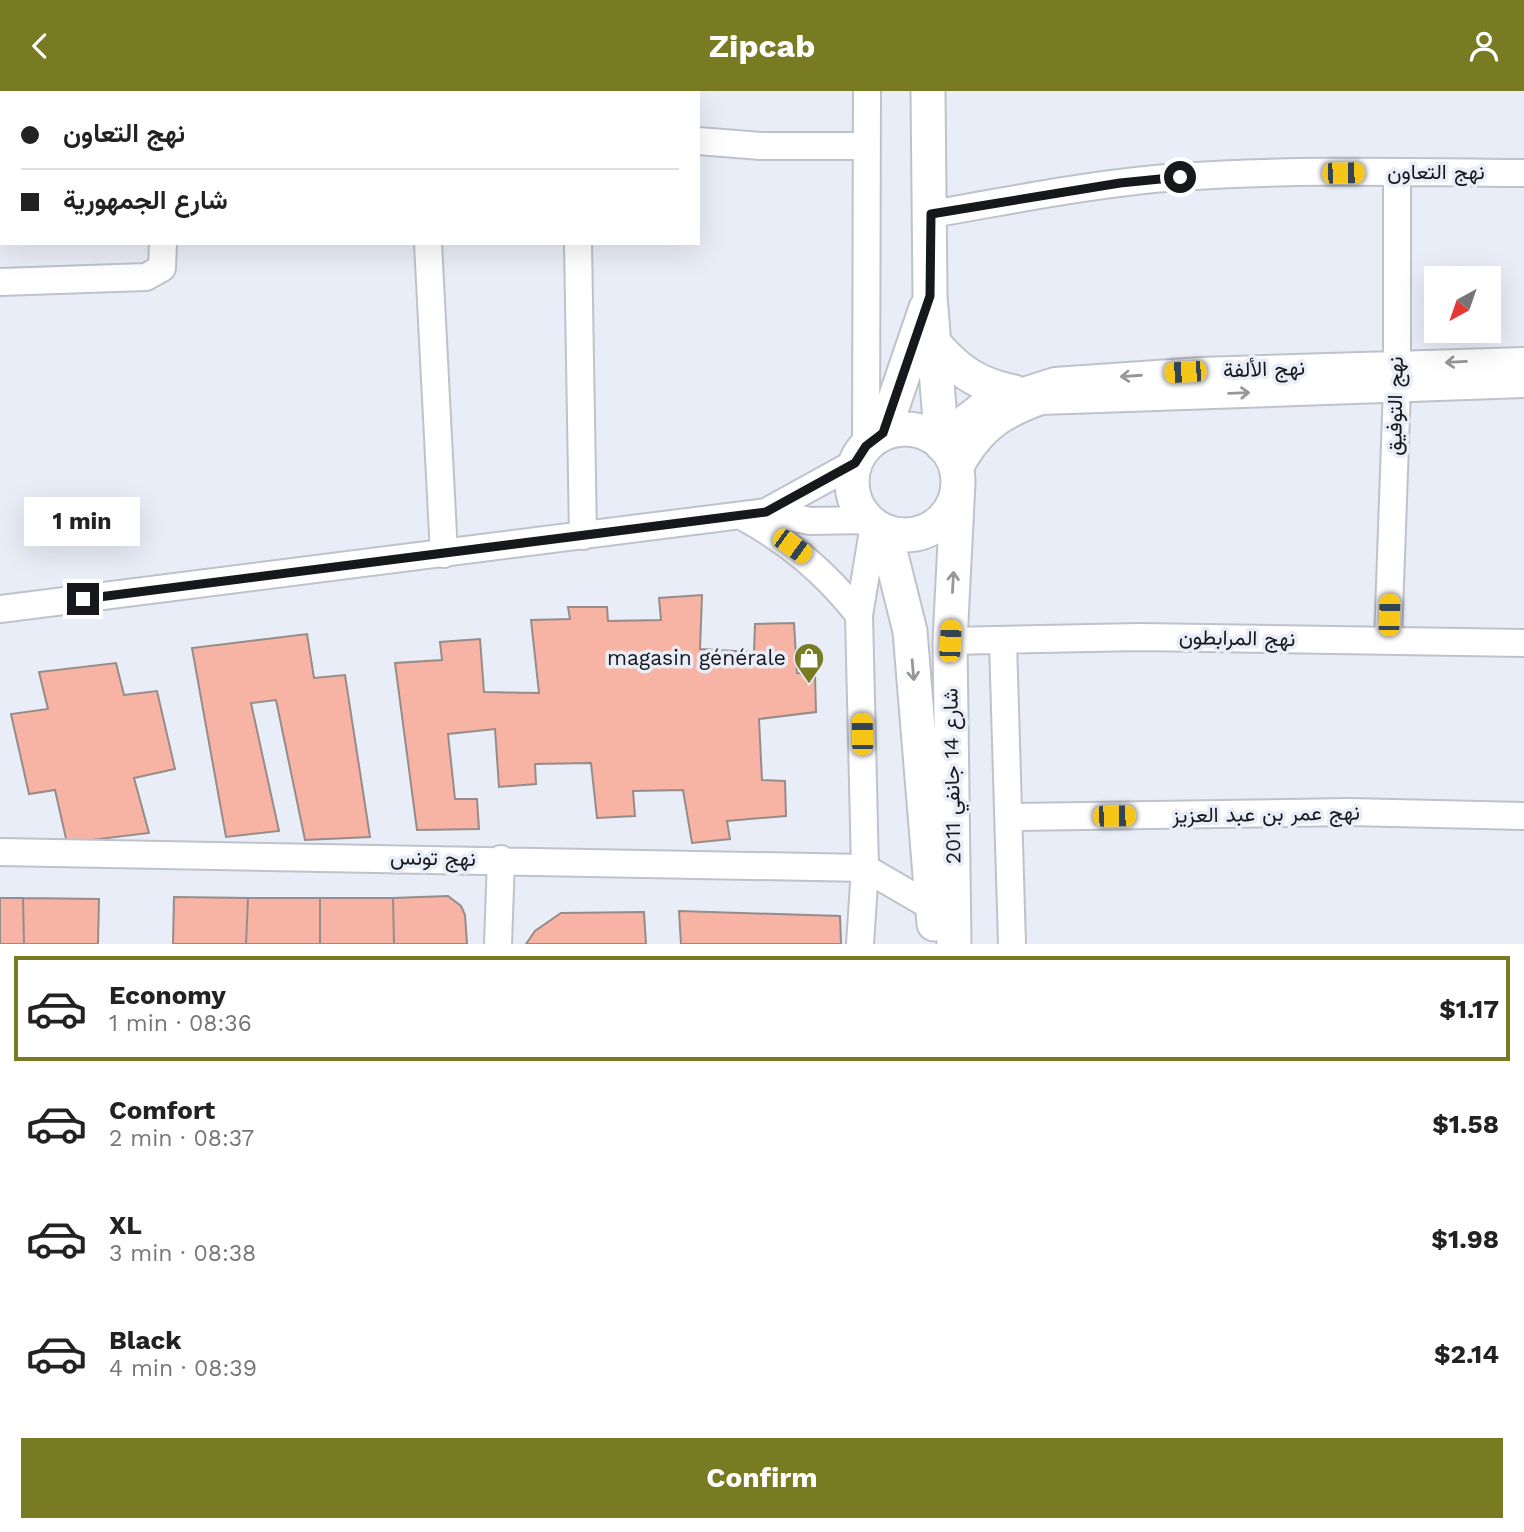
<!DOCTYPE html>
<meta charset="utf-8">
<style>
:root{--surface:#fff;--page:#f6f6f6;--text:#222;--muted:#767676;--line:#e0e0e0;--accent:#797b23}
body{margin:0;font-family:"Work Sans",Vazirmatn,sans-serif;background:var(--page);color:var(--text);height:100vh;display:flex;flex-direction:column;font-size:26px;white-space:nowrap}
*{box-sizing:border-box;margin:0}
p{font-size:23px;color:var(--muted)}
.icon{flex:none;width:38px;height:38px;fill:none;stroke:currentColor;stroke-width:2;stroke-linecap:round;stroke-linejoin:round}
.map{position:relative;height:853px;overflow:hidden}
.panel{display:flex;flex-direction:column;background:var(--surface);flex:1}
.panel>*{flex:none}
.banner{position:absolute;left:0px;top:0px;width:700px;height:154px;box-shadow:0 7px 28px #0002;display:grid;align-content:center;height:154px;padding:0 21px;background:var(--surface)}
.needle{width:46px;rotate:220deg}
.buttons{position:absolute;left:1424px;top:175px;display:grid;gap:14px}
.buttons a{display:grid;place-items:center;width:77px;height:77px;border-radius:0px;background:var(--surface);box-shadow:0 7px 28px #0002;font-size:35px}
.end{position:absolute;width:32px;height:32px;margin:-16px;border:9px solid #16181b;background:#fff;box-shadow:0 0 0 4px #fff}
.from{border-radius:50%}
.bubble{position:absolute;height:49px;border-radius:0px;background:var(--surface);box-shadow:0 7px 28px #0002;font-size:23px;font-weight:700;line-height:49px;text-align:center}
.car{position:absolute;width:21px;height:42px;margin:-21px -10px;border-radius:9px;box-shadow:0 0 5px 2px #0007;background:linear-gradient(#f5c518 24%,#345 0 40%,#f5c518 0 76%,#345 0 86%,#f5c518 0)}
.banner b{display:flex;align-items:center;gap:24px;height:66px;font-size:26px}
.banner b+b{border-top:2px solid var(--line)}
.banner i{width:18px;height:18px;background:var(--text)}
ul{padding:12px 0 0;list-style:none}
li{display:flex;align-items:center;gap:21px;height:105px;margin:0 14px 10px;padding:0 7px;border:4px solid transparent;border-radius:0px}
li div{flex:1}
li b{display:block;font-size:26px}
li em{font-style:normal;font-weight:700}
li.selected{border-color:var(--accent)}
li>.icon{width:63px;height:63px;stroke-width:1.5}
.button{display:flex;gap:14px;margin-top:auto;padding:14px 21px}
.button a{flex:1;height:80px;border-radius:0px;background:var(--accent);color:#fff;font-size:28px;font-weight:700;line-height:80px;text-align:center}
header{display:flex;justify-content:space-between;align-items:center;height:91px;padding:0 21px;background:var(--accent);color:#fff;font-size:32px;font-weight:700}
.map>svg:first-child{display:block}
</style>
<header><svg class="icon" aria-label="back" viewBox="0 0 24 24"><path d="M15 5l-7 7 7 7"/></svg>Zipcab<svg class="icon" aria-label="person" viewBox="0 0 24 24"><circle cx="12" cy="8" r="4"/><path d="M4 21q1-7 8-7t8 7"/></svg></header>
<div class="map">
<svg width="1524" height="853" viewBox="0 0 1524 853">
<rect width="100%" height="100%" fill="#e9edf7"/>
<path fill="#f7b3a4" stroke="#978c89" stroke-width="2" d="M702,504l-2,54 54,3 1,-28 39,-1 3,50 18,1 1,38 -57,7 3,61 23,1 1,35 -59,5 3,18 -38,4 -9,-53 -50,1 2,25 -38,2 -6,-55 -56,1 1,20 -37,3 -4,-58 -47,5 7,65h22l2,30 -62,1 -22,-167 47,-3 -2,-18 40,-3 4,53 55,1 -8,-73 39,-1 -2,-12h39l1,14 53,-1 -2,-22z
M307,543l7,44 31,-3 25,162 -65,3 -29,-140 -25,3 28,128 -53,6 -34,-189z
M116,572l8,32 33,-4 18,78 -41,9 15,55 -82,10 -12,-53 -26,4 -18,-80 37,-5 -9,-37z
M448,805l13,10 4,9 2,29h-73l-1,-46z
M174,806l74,1 -2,46h-73z
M0,807h23l1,46h-24z
M23,807l76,1 -1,45h-74z
M248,807h72v46h-74z
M320,807h73l1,46h-74z
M679,820l161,5 1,28h-160z
M644,821l2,32h-120l9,-13 26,-18z"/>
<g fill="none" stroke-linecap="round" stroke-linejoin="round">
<g stroke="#bec2cb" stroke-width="30">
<path id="minor" d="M155,0v2
M698,50l63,5h106
M931,123c82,-14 164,-31 247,-37 115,-8 231,-5 346,-4
M428,152l16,311
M578,152l5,293
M0,191l146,-5 16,-9 1,-25
M866,355l1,-355
M945,357l20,-30 18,-14 72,-23 145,-10 324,-10
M957,382c21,-41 42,-57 84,-72l483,-17
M766,421l89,-49
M742,425c47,26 83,56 117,99
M0,518l766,-97 44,9 58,-1
M950,550l189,-4 385,6
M1388,550l9,-254v-215
M1003,551l9,302
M1009,726l340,-5 175,4
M0,761l865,16 67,39
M498,853l3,-85
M860,853l5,-76 -6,-253 15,-90"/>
</g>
<g stroke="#bec2cb" stroke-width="37">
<path id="major" d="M928,0l2,205 12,149
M934,252c23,28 45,42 80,49
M852 391a53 53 0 1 1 106 0a53 53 0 1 1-106 0Z
M883,343l43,-126
M885,440l25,100 24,293
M954,853l-4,-303 8,-158"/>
</g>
<use href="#minor" stroke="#fff" stroke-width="26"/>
<use href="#major" stroke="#fff" stroke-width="33"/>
</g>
<defs><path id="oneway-shaft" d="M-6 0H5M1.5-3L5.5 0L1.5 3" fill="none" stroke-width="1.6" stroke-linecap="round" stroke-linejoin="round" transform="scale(1.75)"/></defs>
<g stroke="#969798">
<use href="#oneway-shaft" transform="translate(1456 271) rotate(177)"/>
<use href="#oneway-shaft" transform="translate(1131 285) rotate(176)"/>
<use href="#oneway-shaft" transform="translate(1239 302) rotate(-2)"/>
<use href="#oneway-shaft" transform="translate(953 491) rotate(-87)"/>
<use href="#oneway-shaft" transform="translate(913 579) rotate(85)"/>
</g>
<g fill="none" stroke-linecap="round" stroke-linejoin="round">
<path stroke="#16181b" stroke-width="9" d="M83,508l683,-87 89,-49 11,-17 17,-13 47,-137 1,-82 189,-31 60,-6"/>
</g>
<defs>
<g id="shop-pin" transform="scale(1.575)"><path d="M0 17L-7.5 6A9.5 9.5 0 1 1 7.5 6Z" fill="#797b23" stroke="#e9edf7"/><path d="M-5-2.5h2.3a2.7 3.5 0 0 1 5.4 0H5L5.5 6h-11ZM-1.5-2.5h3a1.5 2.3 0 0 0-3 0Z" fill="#fff"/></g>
</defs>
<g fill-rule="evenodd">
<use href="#shop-pin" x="809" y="567"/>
</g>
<g text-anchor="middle" stroke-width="7" stroke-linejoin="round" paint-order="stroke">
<g font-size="21" fill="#16181b" stroke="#e9edf7">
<text x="1436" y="88">نهج التعاون</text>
<text transform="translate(1264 278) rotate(-2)" y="7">نهج الألفة</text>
<text transform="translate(1395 315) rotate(-89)" y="7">نهج التوفيق</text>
<text transform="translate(1237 547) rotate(1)" y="7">نهج المرابطون</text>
<text transform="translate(952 685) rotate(-91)" y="7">شارع 14 جانفي 2011</text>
<text transform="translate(1266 723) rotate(-1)" y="7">نهج عمر بن عبد العزيز</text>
<text transform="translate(433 767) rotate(1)" y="7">نهج تونس</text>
</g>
<g font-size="21" fill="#16181b" stroke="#e9edf7" text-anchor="end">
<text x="786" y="574">magasin générale</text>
</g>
</g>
</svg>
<div class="buttons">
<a><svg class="needle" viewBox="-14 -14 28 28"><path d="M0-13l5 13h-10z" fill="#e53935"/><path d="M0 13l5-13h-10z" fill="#767676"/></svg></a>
</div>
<i class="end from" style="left:1180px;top:86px"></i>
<i class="end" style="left:83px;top:508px"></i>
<div class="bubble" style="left:24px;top:406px;width:116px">1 min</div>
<i class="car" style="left:1343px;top:82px;rotate:89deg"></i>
<i class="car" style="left:1185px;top:281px;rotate:267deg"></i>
<i class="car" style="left:792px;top:455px;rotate:126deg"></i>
<i class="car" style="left:1389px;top:524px;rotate:2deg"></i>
<i class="car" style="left:950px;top:550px;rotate:3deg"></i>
<i class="car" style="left:862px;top:643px;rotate:359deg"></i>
<i class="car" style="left:1114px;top:725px;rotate:89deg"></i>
<div class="banner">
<b><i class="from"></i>نهج التعاون</b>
<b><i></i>شارع الجمهورية</b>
</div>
</div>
<section class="panel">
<ul>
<li class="selected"><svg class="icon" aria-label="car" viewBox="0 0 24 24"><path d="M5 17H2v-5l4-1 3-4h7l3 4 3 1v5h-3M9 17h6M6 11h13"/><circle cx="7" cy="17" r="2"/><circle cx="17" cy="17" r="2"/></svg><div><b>Economy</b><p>1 min · 08:36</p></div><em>$1.17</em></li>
<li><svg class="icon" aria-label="car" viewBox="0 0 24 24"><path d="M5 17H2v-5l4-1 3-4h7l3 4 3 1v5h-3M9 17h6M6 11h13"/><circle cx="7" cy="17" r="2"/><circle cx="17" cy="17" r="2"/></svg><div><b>Comfort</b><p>2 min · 08:37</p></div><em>$1.58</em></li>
<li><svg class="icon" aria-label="car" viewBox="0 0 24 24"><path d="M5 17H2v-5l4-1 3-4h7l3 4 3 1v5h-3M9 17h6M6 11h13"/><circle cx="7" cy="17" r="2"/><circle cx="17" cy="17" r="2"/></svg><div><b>XL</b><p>3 min · 08:38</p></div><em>$1.98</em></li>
<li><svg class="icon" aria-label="car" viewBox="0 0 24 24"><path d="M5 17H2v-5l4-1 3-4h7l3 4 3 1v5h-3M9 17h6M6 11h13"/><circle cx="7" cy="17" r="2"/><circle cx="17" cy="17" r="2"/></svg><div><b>Black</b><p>4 min · 08:39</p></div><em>$2.14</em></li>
</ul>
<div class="button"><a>Confirm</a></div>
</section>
